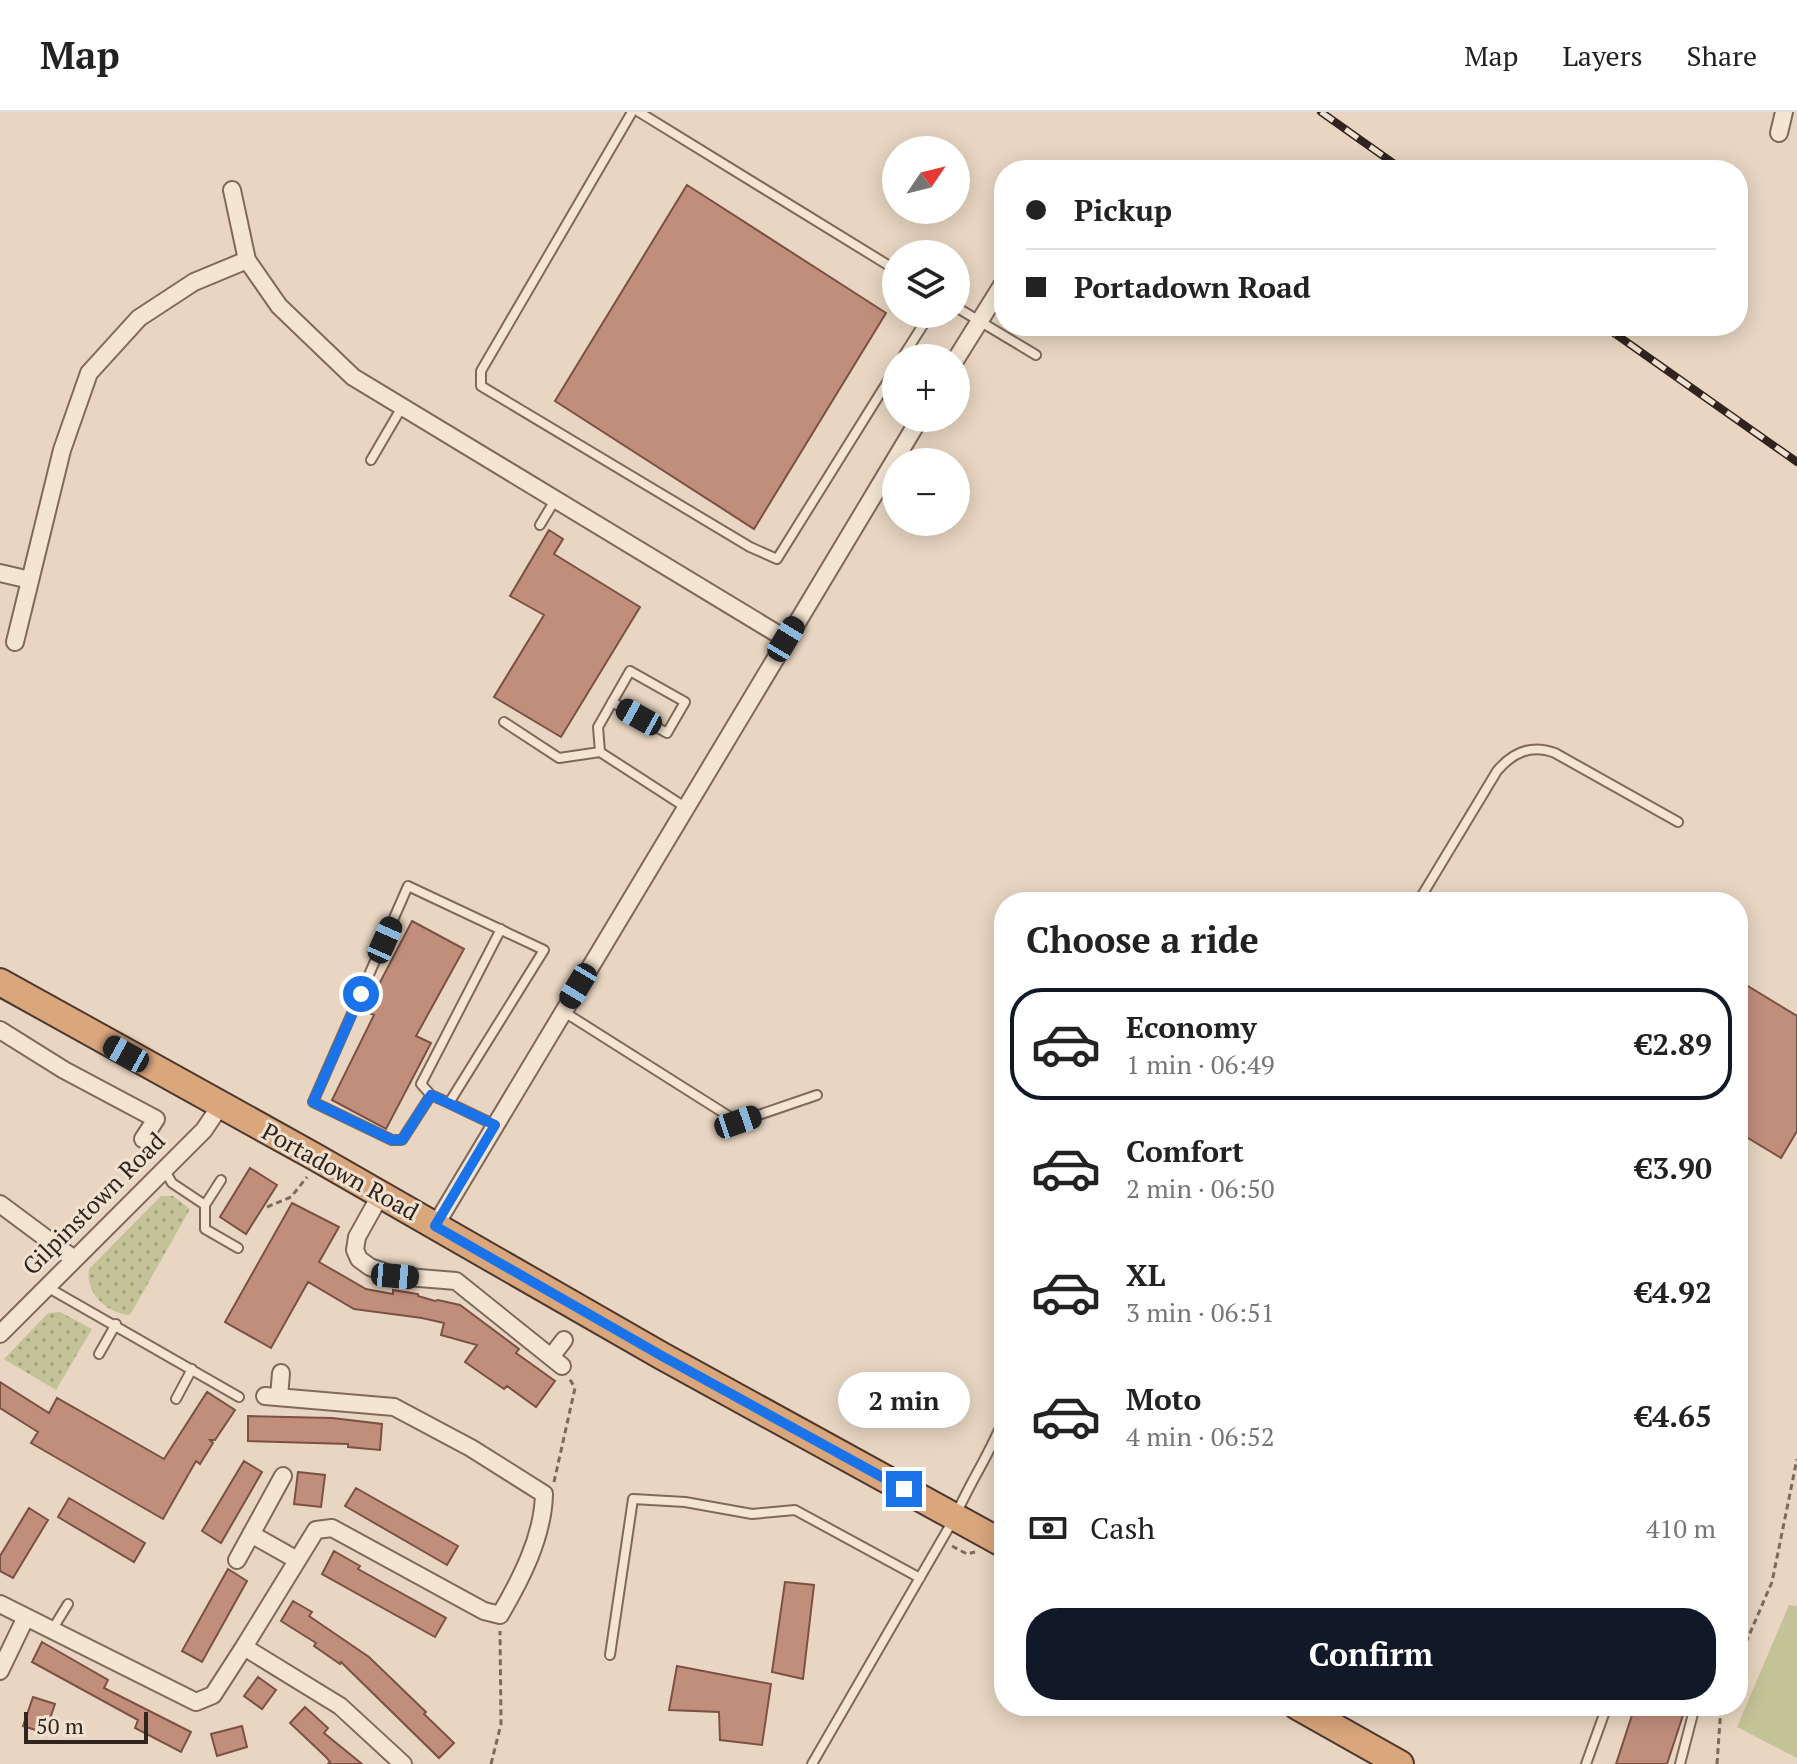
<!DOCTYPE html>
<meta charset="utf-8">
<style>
:root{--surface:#fff;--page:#f2f2f2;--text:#222;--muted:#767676;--line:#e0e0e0;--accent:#111827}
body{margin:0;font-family:"PT Serif",serif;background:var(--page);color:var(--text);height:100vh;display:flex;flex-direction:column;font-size:30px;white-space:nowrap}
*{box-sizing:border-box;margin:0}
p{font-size:26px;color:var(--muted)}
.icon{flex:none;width:44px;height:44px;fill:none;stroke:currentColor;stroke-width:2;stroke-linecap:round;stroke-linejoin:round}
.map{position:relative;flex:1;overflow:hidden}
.side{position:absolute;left:994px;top:780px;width:754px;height:824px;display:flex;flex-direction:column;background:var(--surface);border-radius:32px;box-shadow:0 4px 20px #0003}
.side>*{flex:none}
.hud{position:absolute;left:994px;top:48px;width:754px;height:176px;border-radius:32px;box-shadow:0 4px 20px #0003;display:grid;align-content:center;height:176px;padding:0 32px;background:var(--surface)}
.needle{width:52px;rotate:55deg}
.fabs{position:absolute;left:882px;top:24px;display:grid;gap:16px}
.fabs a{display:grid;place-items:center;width:88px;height:88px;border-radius:50%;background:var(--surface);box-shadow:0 4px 20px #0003;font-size:40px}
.scale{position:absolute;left:24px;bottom:20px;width:124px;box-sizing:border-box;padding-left:8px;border:4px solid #31241e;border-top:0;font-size:22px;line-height:28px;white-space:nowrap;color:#31241e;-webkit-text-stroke:6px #f0e2d0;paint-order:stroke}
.end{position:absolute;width:36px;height:36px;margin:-18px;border:10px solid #1a73e8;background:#fff;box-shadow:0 0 0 4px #fff}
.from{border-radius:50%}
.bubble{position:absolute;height:56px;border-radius:28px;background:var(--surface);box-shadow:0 4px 20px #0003;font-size:26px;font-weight:700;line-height:56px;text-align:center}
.car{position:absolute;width:24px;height:48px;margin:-24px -12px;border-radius:10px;box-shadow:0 0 6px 2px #0007;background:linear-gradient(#222 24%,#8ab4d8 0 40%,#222 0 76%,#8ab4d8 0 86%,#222 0)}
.hud b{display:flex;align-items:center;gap:28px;height:76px;font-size:30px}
.hud b+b{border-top:2px solid var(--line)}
.hud i{width:20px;height:20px;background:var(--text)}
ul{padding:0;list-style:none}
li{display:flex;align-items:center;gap:24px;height:112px;margin:0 16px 12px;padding:0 16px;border:4px solid transparent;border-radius:32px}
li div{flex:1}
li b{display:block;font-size:30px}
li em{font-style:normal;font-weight:700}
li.current{border-color:var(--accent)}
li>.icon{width:72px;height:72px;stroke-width:1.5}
h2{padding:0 32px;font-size:36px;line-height:96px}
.pay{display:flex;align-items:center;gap:20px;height:88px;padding:0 32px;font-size:30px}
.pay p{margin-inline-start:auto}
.action{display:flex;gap:16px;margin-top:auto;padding:16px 32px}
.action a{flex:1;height:92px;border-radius:32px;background:var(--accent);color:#fff;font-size:32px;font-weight:700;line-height:92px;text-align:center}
header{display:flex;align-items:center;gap:48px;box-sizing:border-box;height:112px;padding:0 40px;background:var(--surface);border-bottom:2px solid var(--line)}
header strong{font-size:38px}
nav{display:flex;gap:44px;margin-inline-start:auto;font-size:28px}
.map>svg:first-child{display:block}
</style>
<header>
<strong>Map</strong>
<nav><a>Map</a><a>Layers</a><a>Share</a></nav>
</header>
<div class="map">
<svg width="1797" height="1652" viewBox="0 0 1797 1652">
<defs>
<pattern id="grass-dots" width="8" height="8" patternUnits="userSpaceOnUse" patternTransform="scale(2)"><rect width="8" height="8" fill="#c4c297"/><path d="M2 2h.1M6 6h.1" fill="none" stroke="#a09d7b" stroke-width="1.8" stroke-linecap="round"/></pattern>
</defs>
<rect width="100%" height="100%" fill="#e8d6c2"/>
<path fill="url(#grass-dots)" d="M161,1084h12l17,13 -60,106c-23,-2 -45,-22 -41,-46z
M60,1200l32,17 -36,61 -52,-31 44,-46z"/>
<path fill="#c4c297" d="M1789,1493l8,1v152l-60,-31z"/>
<path fill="#c18e7c" stroke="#7b5144" stroke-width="2" d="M687,73l199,128 -132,216 -199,-128z
M549,418l14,9 -9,15 86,53 -79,130 -67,-40 50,-82 -34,-19z
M412,809l52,28 -48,87 15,7 -45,86 -54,-29 42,-85 -9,-4z
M1738,868l59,36v115l-16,27 -43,-26z
M250,1056l27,17 -31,49 -26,-17z
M292,1091l47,24 -20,35 47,27 27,5v-4l25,4v2l17,5 3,-1 22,5 59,44 -3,4 39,28 -19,26 -29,-21 -3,3 -39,-27 12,-17 -36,-10 3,-12 -22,-5 -68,-9 -46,-27 -37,66 -46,-26z
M0,1270l49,31 8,-15 107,61 43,-67 28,18 -20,30h-5l3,3 -13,21 -4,-3 -33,58 -132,-76 7,-11 -38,-24z
M248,1304l84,2 50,6 -2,26 -32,-3v-3l-100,-3z
M244,1349l18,11 -41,71 -19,-12z
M298,1360l27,3 -4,32 -27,-3z
M356,1376l102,58 -11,19 -102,-59z
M69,1386l76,45 -11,19 -76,-45z
M29,1396l19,12 -35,58 -13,-7v-15z
M334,1439l26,15 -2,3 88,49 -11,19 -113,-63z
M228,1457l19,12 -45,81 -20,-11z
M785,1470l29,3 -11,94 -31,-7z
M293,1489l19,11 -3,4 60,41 57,55 -2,2 30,29 -15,15 -98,-96 -1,2 -26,-18 2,-3 -35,-22z
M42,1530l66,38 -4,8 87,44 -10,20 -46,-24 3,-8 -106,-58z
M677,1554l94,18 -9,61 -42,-5 -1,-28 -50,-2z
M258,1565l18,13 -14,19 -18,-13z
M33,1585l22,7 -10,29 -22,-7z
M1635,1594h51l-19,58h-51z
M305,1595l23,21 -4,5 38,31h-34l2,-2 -4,-5 -36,-34z
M242,1614l5,21 -30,9 -6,-22z"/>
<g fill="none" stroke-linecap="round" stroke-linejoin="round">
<g stroke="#7f695b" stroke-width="12">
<path id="service" d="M632,0l-151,259v15l269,161 27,12 119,-191
M639,0l257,158
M956,195l80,48
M902,246l28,-44
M371,348l31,-53
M540,413l15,-25
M612,590l55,31 18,-31 -55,-31 -32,56 2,25 85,55
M504,610l55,36 41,-6
M1418,790l79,-131c16,-19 34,-27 58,-18l123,69
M564,900l174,110 79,-27
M431,983l-10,-11 80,-155
M449,991l-18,-8 -29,45h-10l-79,-38 95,-216 136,64 -95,153 46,22
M164,1057l8,14 33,22
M221,1068l-16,25v24l33,19
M47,1175l192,110
M99,1242l17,-30
M176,1287l16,-30
M52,1518l16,-26
M610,1543l23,-156 52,3 67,12 43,-4 125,68
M812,1652l143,-247c15,-35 35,-63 49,-99
M1586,1652l21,-58
M1680,1652l15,-58"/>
</g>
<g stroke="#7f695b" stroke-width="20">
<path id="minor" d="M1779,21l5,-21
M232,78l15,70 32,46 74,71 433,262
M956,247l48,-77
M0,461l30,7
M15,530l47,-192 27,-77 50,-55 55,-36 53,-22
M0,918l64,40 92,49 -13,20
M381,1082l-24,43 -2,13 4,9 11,8 25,9 61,5 106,85
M0,1092l74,55
M435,1114l485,-808
M0,1222l204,-204 16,-24
M551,1245l13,-17
M279,1285l2,-24
M251,1422l46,26
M237,1448l46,-84
M0,1492l196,98 17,-7 31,-48 96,59 63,58
M244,1535l72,-117 16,-2 152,83 16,4c21,-36 43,-78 44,-121l-73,-46 -77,-41 -129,-11
M0,1559l26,-54"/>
</g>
<g stroke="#4d382f" stroke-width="30">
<path id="trunk" d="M0,870l317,176 345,198 342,188
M1297,1594l103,58"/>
</g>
<path stroke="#7f695b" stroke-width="3" stroke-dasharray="6 4" stroke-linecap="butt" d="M267,1095l24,-10 16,-20
M554,1370l21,-94 -6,-10
M952,1434l15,8 8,-2
M1738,1549l34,-79 25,-123
M1264,1594l13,8
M491,1652l10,-40 -1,-93
M1717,1652l4,-58"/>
<use href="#service" stroke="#f4e5d3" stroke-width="8"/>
<use href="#minor" stroke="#f4e5d3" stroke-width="16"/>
<use href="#trunk" stroke="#daa67c" stroke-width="26"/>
<g stroke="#31241e" stroke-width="8">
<path id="rail" d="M1321,0l82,58
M1604,214l193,136"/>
</g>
<use href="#rail" stroke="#f0e2d0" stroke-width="5" stroke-dasharray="15" stroke-linecap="butt"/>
</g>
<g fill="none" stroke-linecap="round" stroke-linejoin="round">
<path stroke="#1a73e8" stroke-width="10" d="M361,882l-48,108 79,38h10l29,-45 64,30 -60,101 227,130 242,133"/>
</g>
<g text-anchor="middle" stroke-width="6" stroke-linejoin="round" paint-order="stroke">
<g font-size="24" fill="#31241e" stroke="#f0e2d0">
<text transform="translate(340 1060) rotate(29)" y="8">Portadown Road</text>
<text transform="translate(94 1092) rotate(-45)" y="8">Gilpinstown Road</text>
</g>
</g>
</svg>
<div class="fabs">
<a><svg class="needle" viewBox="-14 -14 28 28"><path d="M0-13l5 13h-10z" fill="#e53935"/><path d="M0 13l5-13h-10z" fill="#767676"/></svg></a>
<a><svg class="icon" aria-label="layers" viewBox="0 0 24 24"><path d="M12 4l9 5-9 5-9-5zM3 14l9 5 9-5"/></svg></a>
<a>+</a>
<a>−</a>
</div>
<div class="scale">50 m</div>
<i class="end from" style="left:361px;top:882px"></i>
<i class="end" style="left:904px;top:1377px"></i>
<div class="bubble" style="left:838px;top:1260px;width:132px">2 min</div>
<i class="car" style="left:786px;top:527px;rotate:31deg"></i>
<i class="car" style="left:639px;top:605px;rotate:299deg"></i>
<i class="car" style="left:385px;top:828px;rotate:24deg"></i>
<i class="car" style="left:578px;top:874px;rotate:211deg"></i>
<i class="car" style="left:126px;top:942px;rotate:299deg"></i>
<i class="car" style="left:738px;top:1010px;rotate:71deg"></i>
<i class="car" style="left:395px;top:1164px;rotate:95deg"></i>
<div class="hud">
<b><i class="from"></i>Pickup</b>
<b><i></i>Portadown Road</b>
</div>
<section class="side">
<h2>Choose a ride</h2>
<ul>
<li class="current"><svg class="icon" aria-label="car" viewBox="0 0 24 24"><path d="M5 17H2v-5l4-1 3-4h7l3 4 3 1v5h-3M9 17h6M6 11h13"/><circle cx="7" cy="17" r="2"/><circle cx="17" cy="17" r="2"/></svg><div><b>Economy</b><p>1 min · 06:49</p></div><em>€2.89</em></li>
<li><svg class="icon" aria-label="car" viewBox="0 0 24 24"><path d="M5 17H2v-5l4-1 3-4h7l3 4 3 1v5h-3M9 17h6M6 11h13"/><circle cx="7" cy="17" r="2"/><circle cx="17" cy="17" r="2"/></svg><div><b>Comfort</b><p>2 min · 06:50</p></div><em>€3.90</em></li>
<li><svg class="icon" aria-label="car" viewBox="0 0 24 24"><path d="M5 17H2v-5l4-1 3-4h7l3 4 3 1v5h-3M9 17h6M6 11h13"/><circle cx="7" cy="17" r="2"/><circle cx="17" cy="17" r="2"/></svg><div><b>XL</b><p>3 min · 06:51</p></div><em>€4.92</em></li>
<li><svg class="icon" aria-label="car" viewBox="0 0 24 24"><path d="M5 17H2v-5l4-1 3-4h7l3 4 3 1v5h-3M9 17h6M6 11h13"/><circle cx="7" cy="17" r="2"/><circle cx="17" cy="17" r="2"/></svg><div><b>Moto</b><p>4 min · 06:52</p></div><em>€4.65</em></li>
</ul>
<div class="pay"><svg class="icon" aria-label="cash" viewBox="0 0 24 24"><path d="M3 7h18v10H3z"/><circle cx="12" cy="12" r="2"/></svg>Cash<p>410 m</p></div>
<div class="action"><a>Confirm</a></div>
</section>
</div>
